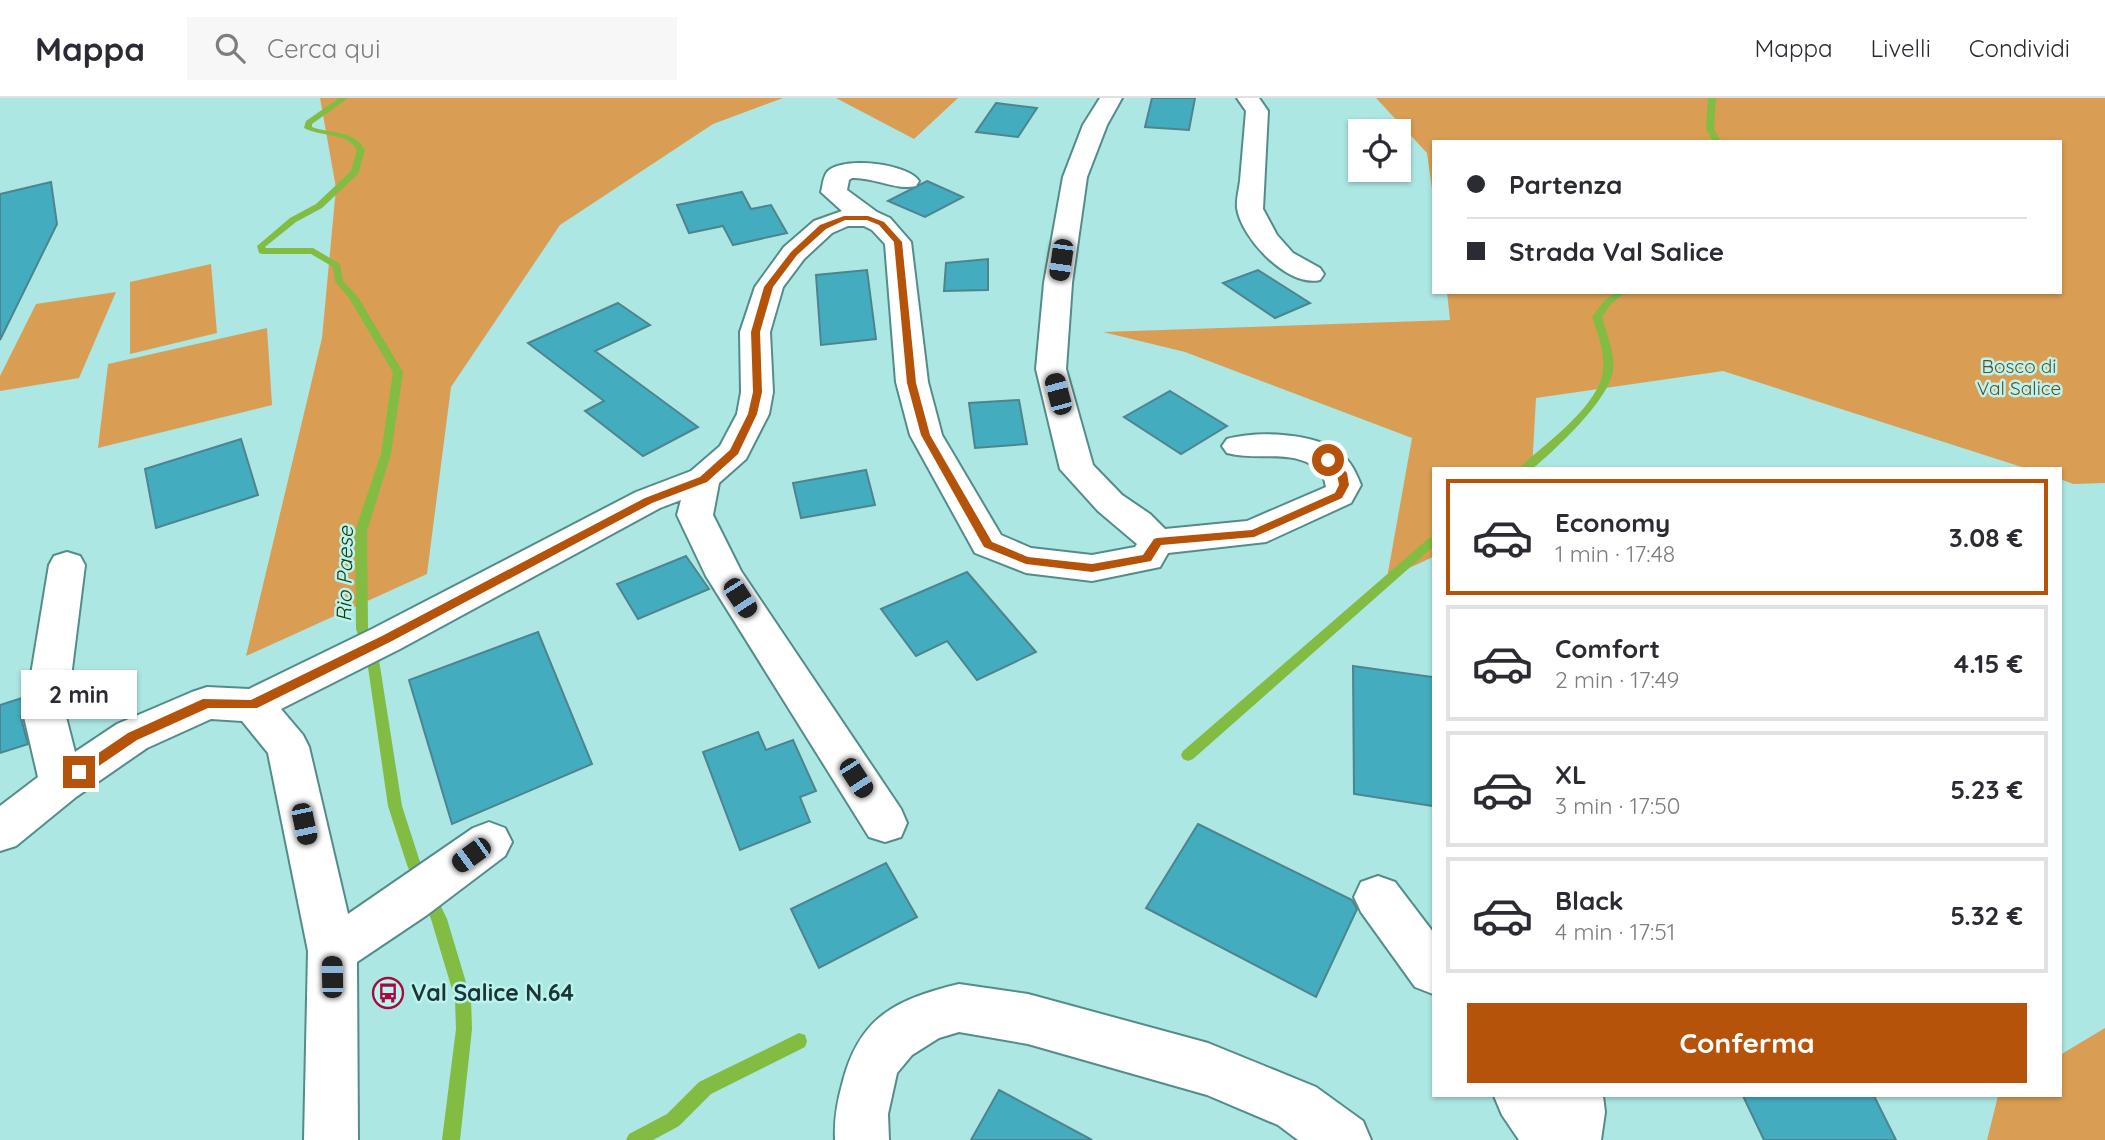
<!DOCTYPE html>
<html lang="it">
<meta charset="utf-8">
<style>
:root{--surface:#fff;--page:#f7f7f7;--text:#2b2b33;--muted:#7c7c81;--line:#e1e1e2;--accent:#b45309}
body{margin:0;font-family:Quicksand,sans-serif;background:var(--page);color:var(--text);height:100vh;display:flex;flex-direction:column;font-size:26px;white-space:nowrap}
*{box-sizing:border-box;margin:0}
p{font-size:23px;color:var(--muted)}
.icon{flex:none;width:38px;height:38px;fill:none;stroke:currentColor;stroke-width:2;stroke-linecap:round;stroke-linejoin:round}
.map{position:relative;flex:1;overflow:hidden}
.drawer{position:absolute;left:1432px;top:369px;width:630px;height:630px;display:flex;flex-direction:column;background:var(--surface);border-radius:0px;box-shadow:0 2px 5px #0004}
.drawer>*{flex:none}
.guide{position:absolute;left:1432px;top:42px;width:630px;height:154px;border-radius:0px;box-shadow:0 2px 5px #0004;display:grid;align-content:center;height:154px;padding:0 35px;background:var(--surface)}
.fabs{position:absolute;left:1348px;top:21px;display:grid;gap:14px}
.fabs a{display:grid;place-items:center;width:63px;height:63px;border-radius:0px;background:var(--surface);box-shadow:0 2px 5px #0004;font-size:35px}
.end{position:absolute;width:32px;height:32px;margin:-16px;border:9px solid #b45309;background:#fff;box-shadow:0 0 0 4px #fff}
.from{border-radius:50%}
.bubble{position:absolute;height:49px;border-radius:0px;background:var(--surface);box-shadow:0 2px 5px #0004;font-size:23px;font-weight:700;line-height:49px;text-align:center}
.car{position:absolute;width:21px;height:42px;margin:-21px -10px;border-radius:9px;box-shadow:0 0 5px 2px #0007;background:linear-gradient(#222 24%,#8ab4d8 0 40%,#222 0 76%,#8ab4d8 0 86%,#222 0)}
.guide b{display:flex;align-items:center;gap:24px;height:66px;font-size:26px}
.guide b+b{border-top:2px solid var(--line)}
.guide i{width:18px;height:18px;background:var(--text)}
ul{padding:12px 0 0;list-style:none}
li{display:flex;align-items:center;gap:21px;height:116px;margin:0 14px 10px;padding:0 21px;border:4px solid var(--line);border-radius:0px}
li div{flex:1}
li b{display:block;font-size:26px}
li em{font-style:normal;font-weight:700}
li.current{border-color:var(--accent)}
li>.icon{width:63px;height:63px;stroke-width:1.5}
.action{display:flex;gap:14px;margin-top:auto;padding:14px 35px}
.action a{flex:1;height:80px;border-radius:0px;background:var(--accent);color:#fff;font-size:28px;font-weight:700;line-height:80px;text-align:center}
header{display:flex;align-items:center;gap:42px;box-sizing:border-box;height:98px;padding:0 35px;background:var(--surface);border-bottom:2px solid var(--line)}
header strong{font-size:33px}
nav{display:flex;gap:38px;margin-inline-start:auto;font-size:24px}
.search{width:490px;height:63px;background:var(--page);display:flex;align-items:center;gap:18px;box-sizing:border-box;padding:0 24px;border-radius:0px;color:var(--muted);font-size:26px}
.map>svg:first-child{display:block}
</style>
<header>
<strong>Mappa</strong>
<div class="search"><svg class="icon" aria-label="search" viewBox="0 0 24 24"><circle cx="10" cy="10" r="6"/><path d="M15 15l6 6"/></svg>Cerca qui</div>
<nav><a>Mappa</a><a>Livelli</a><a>Condividi</a></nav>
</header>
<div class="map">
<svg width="2105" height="1042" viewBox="0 0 2105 1042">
<rect width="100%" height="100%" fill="#ace7e3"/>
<path fill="#d99e54" d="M320,0h463l-70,26 -153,101 -109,162 -24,187 -181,82 76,-318 14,-150z
M836,0h122l-44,41z
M1376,0h729v385l-32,1 -13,-5v-10h-32l-305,-98 -187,27 -4,71h-99v88l-46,21 25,-140 -227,-86 -82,-20 347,-12 -3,-28h613v-150h-627v54l-6,-43z
M211,166l6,69 -87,21v-72z
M116,194l-37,86 -79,13v-15l36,-72z
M267,230l5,77 -174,43 10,-84z
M2105,930v112h-118l11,-44h62v-41z"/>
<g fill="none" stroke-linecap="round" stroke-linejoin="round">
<path fill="#82bc43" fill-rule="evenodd" d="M339,0h9l-36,26v3c19,7 43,3 53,23l-7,24 -36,34 -26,14 -31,25 1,1h47l27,16 3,17 15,16 45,75 -12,82 -24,77 1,98 11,31 23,146 19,59 26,54 24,80 1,30 -12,111h-18l14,-111 -1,-30 -24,-80 -24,-54 -19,-59 -21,-146 -11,-31 -1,-98 26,-77 12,-82 -44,-74 -14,-17 -2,-14 -22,-13h-49l-3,-1 -2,-7 33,-28 26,-14 35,-33 6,-21c-9,-18 -37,-13 -53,-22l2,-7z
M1708,0h8l-2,31 7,13h-8l-7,-13z
M1616,194h10l-16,13 -8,12c5,17 13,36 11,54 -4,28 -54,75 -76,94l-6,4h-13c25,-24 80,-61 85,-98 2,-19 -5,-37 -11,-54l12,-16z
M1433,439v10l-240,212 -5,2 -5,-2 -2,-4 2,-4 246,-213z
M799,935l6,2 2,6 -2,6 -94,47 -32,32 -26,14h-27l3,-6 38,-20 32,-32z"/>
</g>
<path fill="#43acbe" stroke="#4e848e" stroke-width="2" d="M1152,0h43l-6,32 -44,-3z
M996,5l41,5 -19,29 -42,-5z
M927,83l36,16 -38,20 -37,-16z
M51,84l6,42 -57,116v-146z
M742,94l9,17 20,-4 16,28 -54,12 -10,-19 -34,7 -12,-28z
M988,161v31l-44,1 2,-28z
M867,172l9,69 -55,6 -5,-70z
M1258,172l52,33 -35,15 -52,-35z
M618,205l32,22 -55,26 103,76 -55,29 -58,-45 19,-10 -76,-58z
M1170,293l57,35 -46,28 -57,-37z
M1019,302l8,44 -52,4 -6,-45z
M241,341l17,56 -102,33 -11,-59z
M866,372l9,35 -74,13 -8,-35z
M686,458l23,33 -71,30 -21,-35z
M967,474l69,80 -59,28 -30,-39 -31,15 -35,-47z
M538,534l54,132 -140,60 -43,-144z
M1353,568l80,11v129l-79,-12z
M25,599l-4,21 7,26 -28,9v-48z
M758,634l8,18 27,-10 23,51 -16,6 10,25 -70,28 -37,-98z
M1198,726l154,76 5,9 -41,88 -170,-89z
M886,765l31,54 -98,51 -28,-59z
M999,992l93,50h-121z
M1743,998h131l22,44h-132z"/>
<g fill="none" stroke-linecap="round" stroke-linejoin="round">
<g stroke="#548c89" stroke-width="4">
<path id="minor" d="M1100,0h22l-15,27 -20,52 -15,106 -6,86 27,96 29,30 28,19 15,15 82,-8 79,-34 -3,-13c-26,-28 -63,-12 -96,-21l-5,-7 5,-7c30,-8 88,-7 113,14 11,8 16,20 21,32l-10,18 -85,39 -98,11 -8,14 -68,14 -66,-8 -51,-20 -65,-118 -14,-53 -11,-138 -13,-14 -8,-4h-16l-16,7 -28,26 -21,28 -13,45 3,60 -4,22 -23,45 -27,24 -6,32 28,56 160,238 6,14 -6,14 -16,5 -16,-5 -163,-261 -29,-61 4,-15 -21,8 -260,141 -119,60 22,26 6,12 39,167 125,-86 16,-6 16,6 7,14 -7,14 -78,59 -70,47 1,178h-54l4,-189 -40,-198 -26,-32 -31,-2 -64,29 -71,49 -60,49 -16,5v-45l38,-29 -14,-60 25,-152 5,-9 13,-4 13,4 5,9 -19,152 9,35 42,-28 75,-32 15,-5 42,2 123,-60 264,-137 55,-21 29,-25 17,-32 4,-22 -1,-60 15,-45 29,-40 30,-26 28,-10 -21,-19c2,-7 2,-16 7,-21 17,-15 80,-7 91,10l-3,5c-19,5 -42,-9 -64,-8l-3,2 -2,10 30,22 13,6 21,24 17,140 14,53 59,100 30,13 61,7 43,-8 2,-3 -39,-33 -38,-42 -24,-100 8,-86 19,-106 20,-52z
M1237,0h22l9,13 -5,98 14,26 16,18 27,15 4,6 -4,6c-32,8 -79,-42 -83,-72 -1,-8 2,-19 3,-27 2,-23 4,-47 6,-70z
M1378,778l17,6 38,50v62l-18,-7 -54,-75 -7,-15 7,-15z
M959,886l69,10 180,49 108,44 47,34 8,19h-73l-20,-15 -71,-30 -179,-51 -69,-12 -20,6 -27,17 -15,18 -9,41 1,26h-54c-1,-21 2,-38 8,-59 17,-65 54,-82 116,-97z
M1494,998h109l2,16 -4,28h-82l-17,-25z"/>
</g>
<use href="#minor" fill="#fff" fill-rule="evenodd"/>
</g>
<path fill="#b45309" d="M844,118h24l16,6 18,20 14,141 14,52 62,107 36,15 64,7 51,-9 11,-16 3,-1 95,-8 83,-37 4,-8 -2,-11 -12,-12v-5h7l15,16 2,12 -7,13 -88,39 -93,8 -10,16 -59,11 -66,-8 -42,-17 -63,-112 -14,-52 -13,-141 -15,-17 -12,-5h-22l-19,9 -29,26 -24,32 -13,45 2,60 -5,22 -19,40 -31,28 -55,21 -262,139 -133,66h-49l-71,32 -53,36h-9v-7l53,-36 75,-34 48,1 131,-64 263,-138 55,-21 30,-27 18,-36 5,-22 -2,-60 13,-45 27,-35 29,-27z"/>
<defs>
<g id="bus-ring" transform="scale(1.575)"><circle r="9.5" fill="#b9f4f0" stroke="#a50b3f" stroke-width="1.5"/><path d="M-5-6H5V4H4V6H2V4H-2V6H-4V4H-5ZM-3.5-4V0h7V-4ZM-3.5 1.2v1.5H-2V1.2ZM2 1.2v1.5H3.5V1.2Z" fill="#a50b3f"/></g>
</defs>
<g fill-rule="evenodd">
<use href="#bus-ring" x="388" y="895"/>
</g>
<g text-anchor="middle" stroke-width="5" stroke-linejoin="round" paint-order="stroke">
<g font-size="19" fill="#6d4a1c" stroke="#b9f4f0">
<text x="2019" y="275">Bosco di<tspan x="2019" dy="22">Val Salice</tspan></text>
</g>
<g font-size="21" font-style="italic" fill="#223807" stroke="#b9f4f0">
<text transform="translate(345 476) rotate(-89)" y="7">Rio Paese</text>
</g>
<g font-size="23" font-weight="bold" fill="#1c3432" stroke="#b9f4f0" text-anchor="start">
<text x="411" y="903">Val Salice N.64</text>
</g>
</g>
</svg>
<div class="fabs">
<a><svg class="icon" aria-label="locate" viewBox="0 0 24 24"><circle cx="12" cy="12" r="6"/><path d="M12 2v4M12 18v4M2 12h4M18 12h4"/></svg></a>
</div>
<i class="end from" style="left:1328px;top:362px"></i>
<i class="end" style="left:79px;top:674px"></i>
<div class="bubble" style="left:21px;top:572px;width:116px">2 min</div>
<i class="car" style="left:1061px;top:162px;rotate:188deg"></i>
<i class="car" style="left:1058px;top:296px;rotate:345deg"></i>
<i class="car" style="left:740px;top:500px;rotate:147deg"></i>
<i class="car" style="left:856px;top:680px;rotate:147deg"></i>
<i class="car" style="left:304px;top:726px;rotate:168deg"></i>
<i class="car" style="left:471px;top:757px;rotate:234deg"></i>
<i class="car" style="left:332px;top:879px;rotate:359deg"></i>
<div class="guide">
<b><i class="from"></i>Partenza</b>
<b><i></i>Strada Val Salice</b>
</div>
<section class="drawer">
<ul>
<li class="current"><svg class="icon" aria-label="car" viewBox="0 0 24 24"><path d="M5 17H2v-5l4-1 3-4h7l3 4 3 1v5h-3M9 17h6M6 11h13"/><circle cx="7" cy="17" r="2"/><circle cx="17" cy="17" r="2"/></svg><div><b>Economy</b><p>1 min · 17:48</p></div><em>3.08 €</em></li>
<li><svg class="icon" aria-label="car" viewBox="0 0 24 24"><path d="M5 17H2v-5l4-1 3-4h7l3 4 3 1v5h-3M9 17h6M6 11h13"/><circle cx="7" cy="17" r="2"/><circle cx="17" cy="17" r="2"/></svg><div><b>Comfort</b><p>2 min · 17:49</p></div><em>4.15 €</em></li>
<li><svg class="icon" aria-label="car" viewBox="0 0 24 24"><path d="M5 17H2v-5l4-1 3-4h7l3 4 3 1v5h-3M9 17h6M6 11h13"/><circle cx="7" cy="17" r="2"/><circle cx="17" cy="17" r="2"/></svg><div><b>XL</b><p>3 min · 17:50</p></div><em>5.23 €</em></li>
<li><svg class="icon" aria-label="car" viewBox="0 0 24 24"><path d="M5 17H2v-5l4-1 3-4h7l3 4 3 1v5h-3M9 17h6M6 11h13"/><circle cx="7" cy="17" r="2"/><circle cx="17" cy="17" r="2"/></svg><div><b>Black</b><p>4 min · 17:51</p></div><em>5.32 €</em></li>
</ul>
<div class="action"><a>Conferma</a></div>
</section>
</div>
